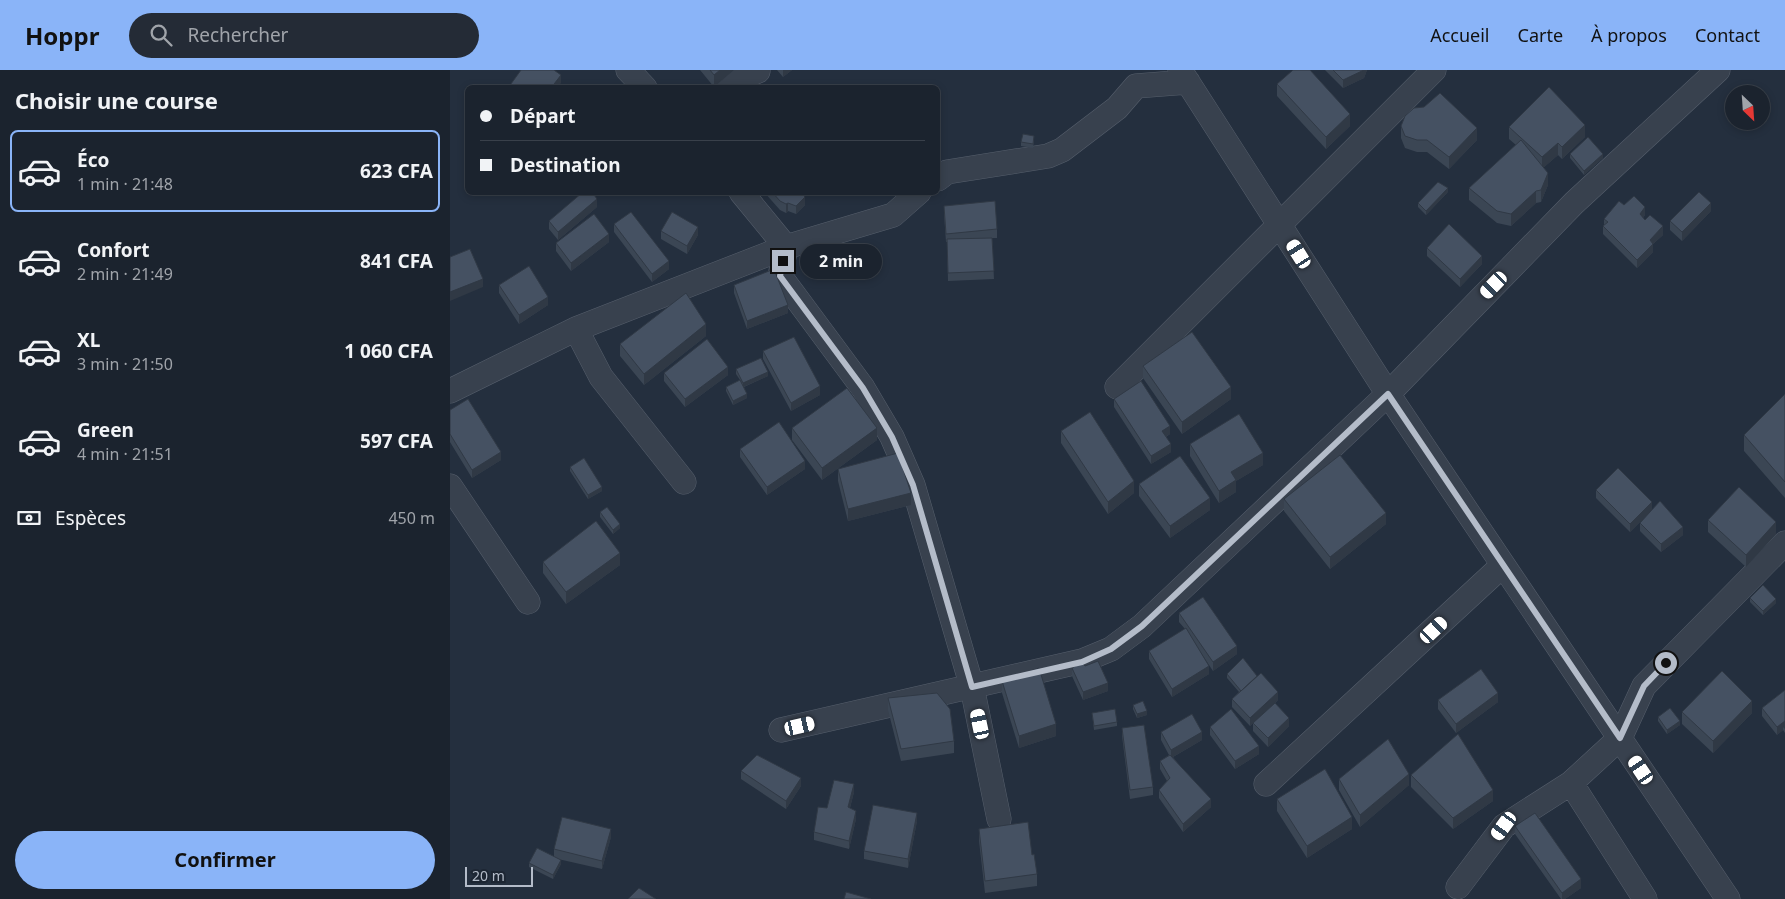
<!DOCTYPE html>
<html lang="fr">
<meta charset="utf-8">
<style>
:root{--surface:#1b232e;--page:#242b36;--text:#f1f3f6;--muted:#a0a4aa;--line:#39404a;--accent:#8ab4f8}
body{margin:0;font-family:"Noto Sans",sans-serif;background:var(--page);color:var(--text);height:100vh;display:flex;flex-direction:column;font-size:19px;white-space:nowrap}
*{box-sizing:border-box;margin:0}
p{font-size:16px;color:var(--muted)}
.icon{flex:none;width:28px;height:28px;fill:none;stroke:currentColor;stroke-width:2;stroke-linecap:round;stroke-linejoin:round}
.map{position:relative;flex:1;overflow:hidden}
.panel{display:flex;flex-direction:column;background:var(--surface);width:450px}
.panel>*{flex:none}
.hud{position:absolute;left:15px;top:15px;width:475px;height:110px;border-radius:8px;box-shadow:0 2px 8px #0003,0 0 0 1px var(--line);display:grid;align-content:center;height:110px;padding:0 15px;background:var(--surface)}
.needle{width:32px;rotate:155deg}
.controls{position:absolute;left:1275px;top:15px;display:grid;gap:10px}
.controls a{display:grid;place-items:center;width:45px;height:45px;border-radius:50%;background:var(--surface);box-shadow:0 2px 8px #0003,0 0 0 1px var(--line);font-size:25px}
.scale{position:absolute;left:15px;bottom:12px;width:68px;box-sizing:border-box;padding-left:5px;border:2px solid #b4bcc9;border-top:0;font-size:14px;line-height:18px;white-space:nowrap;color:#b4bcc9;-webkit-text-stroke:4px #1d2633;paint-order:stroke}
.end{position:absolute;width:22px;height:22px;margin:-11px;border:6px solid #b4bcc9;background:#111;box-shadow:0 0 0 2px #111}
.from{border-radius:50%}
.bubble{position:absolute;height:35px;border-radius:18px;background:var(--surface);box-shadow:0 2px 8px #0003,0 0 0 1px var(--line);font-size:16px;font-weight:700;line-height:35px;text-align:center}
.car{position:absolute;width:15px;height:30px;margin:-15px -8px;border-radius:6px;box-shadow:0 0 4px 1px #0007;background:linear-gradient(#fff 24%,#345 0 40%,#fff 0 76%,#345 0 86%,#fff 0)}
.hud b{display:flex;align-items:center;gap:18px;height:48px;font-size:19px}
.hud b+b{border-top:1px solid var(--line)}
.hud i{width:12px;height:12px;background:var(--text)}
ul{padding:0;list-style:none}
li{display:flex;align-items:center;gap:15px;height:82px;margin:0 10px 8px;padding:0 5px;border:2px solid transparent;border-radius:8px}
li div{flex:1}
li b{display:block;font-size:19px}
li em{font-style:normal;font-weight:700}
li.active{border-color:var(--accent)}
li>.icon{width:45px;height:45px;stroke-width:1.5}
h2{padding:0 15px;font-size:22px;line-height:60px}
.pay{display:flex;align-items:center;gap:12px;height:55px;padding:0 15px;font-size:19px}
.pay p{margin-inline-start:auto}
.button{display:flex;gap:10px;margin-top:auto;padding:10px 15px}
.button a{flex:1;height:58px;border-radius:30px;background:var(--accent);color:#111;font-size:20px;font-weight:700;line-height:58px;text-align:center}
header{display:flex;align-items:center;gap:30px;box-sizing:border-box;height:70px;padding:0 25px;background:var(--accent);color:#111}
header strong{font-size:24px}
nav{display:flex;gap:28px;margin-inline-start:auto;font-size:18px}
.search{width:350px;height:45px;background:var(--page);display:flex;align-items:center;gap:12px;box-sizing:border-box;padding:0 18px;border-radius:28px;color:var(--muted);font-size:19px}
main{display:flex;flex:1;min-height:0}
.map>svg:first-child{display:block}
</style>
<header>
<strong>Hoppr</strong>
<div class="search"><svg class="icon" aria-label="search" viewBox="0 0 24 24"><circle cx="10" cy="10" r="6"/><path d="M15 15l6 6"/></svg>Rechercher</div>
<nav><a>Accueil</a><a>Carte</a><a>À propos</a><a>Contact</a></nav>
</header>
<main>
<section class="panel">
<h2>Choisir une course</h2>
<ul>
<li class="active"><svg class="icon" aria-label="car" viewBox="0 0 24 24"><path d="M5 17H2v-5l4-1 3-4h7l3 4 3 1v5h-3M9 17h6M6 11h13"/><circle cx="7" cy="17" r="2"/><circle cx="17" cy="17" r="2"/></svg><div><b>Éco</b><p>1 min · 21:48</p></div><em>623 CFA</em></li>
<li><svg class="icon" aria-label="car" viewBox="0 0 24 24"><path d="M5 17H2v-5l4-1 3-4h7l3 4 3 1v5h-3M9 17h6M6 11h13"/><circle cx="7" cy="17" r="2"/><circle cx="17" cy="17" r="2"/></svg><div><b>Confort</b><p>2 min · 21:49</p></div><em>841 CFA</em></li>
<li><svg class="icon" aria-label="car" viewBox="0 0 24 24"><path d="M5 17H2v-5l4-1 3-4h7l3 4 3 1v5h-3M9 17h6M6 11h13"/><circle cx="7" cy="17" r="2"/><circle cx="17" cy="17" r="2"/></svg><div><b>XL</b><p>3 min · 21:50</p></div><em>1 060 CFA</em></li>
<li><svg class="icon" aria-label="car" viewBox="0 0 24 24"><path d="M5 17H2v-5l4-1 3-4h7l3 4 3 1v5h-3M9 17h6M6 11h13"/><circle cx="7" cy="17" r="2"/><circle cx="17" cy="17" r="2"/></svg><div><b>Green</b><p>4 min · 21:51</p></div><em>597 CFA</em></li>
</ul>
<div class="pay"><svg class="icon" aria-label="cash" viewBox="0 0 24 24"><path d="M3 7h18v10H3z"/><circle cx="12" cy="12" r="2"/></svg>Espèces<p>450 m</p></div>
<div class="button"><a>Confirmer</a></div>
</section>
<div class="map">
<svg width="1335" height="829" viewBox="0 0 1335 829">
<rect width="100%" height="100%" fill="#242f3e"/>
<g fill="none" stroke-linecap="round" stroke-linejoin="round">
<g stroke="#565f6c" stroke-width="25">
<path id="minor" d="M178,0l17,18
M730,0l208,324 340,505
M278,18l9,-8 21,-9
M488,109l9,-7 101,-16 14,-6 55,-42 19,-22 52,-4
M291,122l45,55 -6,29 83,112 29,49 21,48 59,202 27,132
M126,259l25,48 83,105
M667,317l317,-317
M0,321l126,-62 210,-82 107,-32 26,-23
M0,416l78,116
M331,660l301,-69 29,-12 31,-23 246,-232 186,-191 144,-133
M1121,713l74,116
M816,714l237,-219
M1008,817l46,-61 67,-43 49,-45 24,-52 141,-143"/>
</g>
<use href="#minor" stroke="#38414e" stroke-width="24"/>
</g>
<path fill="#3b4654" d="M250,0h34l-20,17z
M327,0h15l-9,7z
M875,0h42l-3,8 -21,10z
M827,14l73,42 -24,23 -49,-53z
M951,56l76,14 -28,29 -22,-17h-10l-12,-4 -4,-10z
M1059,57l76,10 -23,22 -4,-4 -15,13 5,17 -7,17 -5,1 -25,23 -14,-3 -28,-23v-12l47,-43 -7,-6z
M584,70l-1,8 -12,-2v-4z
M1120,84l33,4 -19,17 -14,-17z
M314,122h37l4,13 -9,9 -8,-3 -2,2 -6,-3z
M998,122l-22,23 -8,-8v-4z
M1174,135l21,10 -2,3 20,17 -10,9v8l-16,16 -34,-34v-8l1,-1v-6z
M494,136l53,23v9h-5l2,41 -46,2 -1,-39h-1l-2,-28z
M147,137l-39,33 -9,-11v-8z
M1261,141l-29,30 -12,-11v-9z
M164,154l55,45 -17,13 -38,-50z
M211,161l37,4 -11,19 -26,-15z
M159,172l-38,29 -15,-20v-8z
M977,178l55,16 -22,23 -33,-31z
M49,215l49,20 -29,19 -20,-31z
M284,215l54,28 -41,16 -13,-36z
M256,266l-62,49 -24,-29v-12z
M313,281l57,44 -29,16 -28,-52z
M693,296l88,33 -49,35 -39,-56z
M286,299l32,7 -24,11 3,11 -14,7 -7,-14v-4l14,-7 -4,-6z
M214,303l64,2 -43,32 -21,-26z
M1335,324v104l-41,-47v-16z
M664,329l56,35 -4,3 5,15 -20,12 -37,-57z
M0,340l51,50 -29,18 -22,-36z
M342,358l85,12 -55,40 -30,-40z
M611,361l73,62 -26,21 -47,-71z
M740,374l73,21 -27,16v11l-17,11 -29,-47z
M290,379l65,20 -38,26 -27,-38z
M120,397l32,24 -14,8 -18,-28z
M388,399l73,36 -63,16 -10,-40z
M689,414l71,26 -40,28 -31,-42z
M1146,420l56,20 31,25 -22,17 -21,-21v-8l10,-11 -20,20 -34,-34z
M834,429l102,25 -56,45 -46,-58z
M150,442l20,16 -7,6 -13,-17z
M1258,450l68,14 -30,33 -38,-35z
M93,492l77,3 -54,39 -23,-31z
M1300,528l26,5 -13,12 -13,-13z
M729,543l58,41 -24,17 -14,-21 10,24 -37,23 -23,-38v-8l36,-22 -6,-7z
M622,598l36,23 -25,9 -11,-24z
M777,604l30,2 21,24 -3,3 14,23 -21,21 -15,-16v-8l-3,3 -18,-19v-8l7,-7 -12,-14z
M552,611l54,55 -37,12 -17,-55z
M1335,620v43l-2,-3 -6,5 -15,-19v-8z
M438,628l66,43v12l-53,8 -13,-51z
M988,630l60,2 -42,31 -18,-24z
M683,635l14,10 -10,3 -4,-9z
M1232,642l70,1 -39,40 -31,-29z
M642,643l25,9v4l-23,4z
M1208,647l22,8 -13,9 -9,-13z
M760,657l49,27 -24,15 -25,-34z
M672,658l31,59v8l-23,4 -8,-63z
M711,662l41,8 -29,17 38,50 -28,25 -24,-34v-8l8,-9 -7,-12v-8l9,-6 -8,-15z
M291,701l60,15 -15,23 -45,-30z
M961,705l82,26 -40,28 -42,-42z
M889,709l70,6 -49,42 -21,-37z
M404,722l-4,16 6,11 -7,30 -35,-9v-8l13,-24z
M827,729l75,30 -45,29 -30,-47z
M467,751l-9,47 -44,-9v-8z
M1065,756l66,62 -16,11h-4l-46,-65z
M529,759l53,26 5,19v12l-52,7 -6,-52z
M161,767l-9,32 -44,-10 3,5 -8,15 -24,-12v-4l25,-7v-7z"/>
<path fill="#303945" d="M270,0h14l-20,17v-12z
M333,0h9l-9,7z
M914,0h3l-3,8 -21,10v-8z
M111,5v8l-3,5h-7z
M900,44v12l-24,23v-12z
M1135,55v12l-23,22v-12z
M1027,58v12l-28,29v-12z
M1108,73v12l-16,14v-12z
M1153,84v4l-19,17v-4z
M1098,103v12l-7,17v-12z
M998,118v4l-22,23v-4z
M1086,121v12l-25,23v-12z
M355,127v8l-9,9v-8z
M147,129v8l-39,33v-8z
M338,133v8l-2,2v-9z
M1261,133v8l-29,30v-9z
M1195,137v8l-5,7v-8z
M1213,156v9l-10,9v8l-16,16v-8l13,-20z
M248,157v8l-11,19v-8z
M159,164v8l-38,29v-8z
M1032,186v8l-22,23v-8z
M219,191v8l-17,13v-8z
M33,209v8l-33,14v-9z
M98,227v8l-29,19v-9z
M338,235v8l-41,16v-8z
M256,254v12l-62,49v-11z
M278,297v8l-43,32v-8z
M318,302v4l-25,11v-4z
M370,316v9l-29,16v-8z
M781,317v12l-49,35v-12z
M297,324v4l-14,7v-4z
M720,356v8l-8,5v-8z
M427,358v12l-55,40v-12z
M721,374v8l-20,12v-8z
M51,382v8l-29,18v-8z
M813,383v12l-27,16v11l-17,11v-12l12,-19z
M355,391v8l-38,26v-8z
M684,411v12l-26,21v-12z
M152,417v4l-14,8v-4z
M461,423v12l-63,16v-12z
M760,428v12l-40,28v-12z
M1202,432v8l-22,22v-8z
M936,443v11l-56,45v-12z
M1326,452v12l-30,33v-12z
M170,454v4l-7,6v-4z
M1233,457v8l-22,17v-8z
M170,483v12l-54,39v-12z
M1326,529v4l-13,12v-4z
M787,576v8l-24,17v-9z
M759,596v8l-37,23v-8z
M658,613v8l-25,9v-8z
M828,622v8l-28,26v-8z
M1048,623v9l-42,31v-9z
M1302,631v12l-39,40v-12z
M697,641v4l-10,3v-4z
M839,648v8l-21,21v-9z
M1230,651v4l-13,9v-4z
M1335,651v8l-2,-2v3l-6,5v-8z
M606,654v12l-37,12v-12z
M752,662v8l-31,18v-8z
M809,676v8l-24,15v-8z
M959,704v11l-49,42v-12z
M351,708v8l-15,23v-8z
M404,714v8l-6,23v-8z
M1043,720v11l-40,28v-11z
M761,729v8l-28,25v-8z
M406,741v8l-7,30v-8z
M467,743v8l-9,47v-9z
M902,747v12l-45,29v-12z
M161,759v8l-9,32v-8z
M111,790v4l-8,15v-4z
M1131,809v9l-16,11h-3v-6z"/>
<path fill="#455162" stroke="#303945" d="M71,0h33l7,5 -10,13h-43z
M260,0h10l-6,5z
M843,0h17l40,44 -24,23 -49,-53z
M883,0h31l-21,10z
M1099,17l36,38 -23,22 -4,-4 -16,14 -33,-30z
M990,23l37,35 -28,29 -22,-17h-10l-12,-4 -4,-10 4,-10 9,-8 10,-1z
M573,64l11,2 -1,8 -12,-2z
M1138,67l15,17 -19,17 -14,-17z
M1071,70l27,33 -7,17 -5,1 -25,23 -14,-3 -28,-23z
M988,112l10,6 -22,23 -8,-8z
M133,122h9l5,7 -39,33 -9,-11z
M322,122h29l4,5 -9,9 -8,-3 -2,1 -6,-3z
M1249,122l12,11 -29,29 -12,-11z
M1184,126l11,11 -5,7 5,6 5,-5 13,11 -13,14 3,4 -16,16 -34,-34 5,-4 -4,-3 15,-18 5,4z
M545,131l2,28 -51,5 -2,-28z
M181,142l38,49 -17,13 -38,-50z
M222,142l26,15 -11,19 -26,-15z
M144,144l15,20 -38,29 -15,-20z
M999,154l33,32 -22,23 -33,-31z
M542,168l2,33 -46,2 -1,-34z
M20,179l13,30 -33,13v-35z
M79,196l19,31 -29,18 -20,-30z
M324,199l14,36 -41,16 -13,-36z
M236,223l20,31 -62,50 -24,-30z
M742,262l39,55 -49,35 -39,-56z
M344,267l26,49 -29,17 -28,-52z
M257,269l21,28 -43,32 -21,-26z
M311,288l7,14 -25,11 -7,-14z
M290,310l7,14 -14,7 -7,-14z
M691,311l29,45 -8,5 9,13 -20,12 -37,-57z
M397,318l30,40 -55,40 -30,-40z
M1335,324v88l-41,-47z
M18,329l33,53 -29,18 -22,-36v-24z
M640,342l44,69 -26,21 -47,-71z
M789,344l24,39 -32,19 5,8 -17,11 -29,-47z
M329,352l26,39 -38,26 -27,-38z
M448,383l13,40 -63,16 -10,-40z
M890,385l46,58 -56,44 -46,-58z
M730,386l30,42 -40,28 -31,-42z
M134,388l18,29 -14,8 -18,-28z
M1168,398l34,34 -22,22 -34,-34z
M1289,417l37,35 -30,33 -38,-35z
M1210,431l23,26 -22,17 -21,-21z
M157,437l13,17 -7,6 -13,-18z
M146,451l24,32 -54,39 -23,-30z
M1313,515l13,14 -13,12 -13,-13z
M753,527l34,49 -24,16 -34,-49z
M736,558l23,38 -37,23 -23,-38z
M793,588l14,18 -16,15 -14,-17z
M648,591l10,22 -25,9 -11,-24 10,-6 3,4z
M589,598l17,56 -37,12 -17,-55z
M1031,599l17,24 -42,31 -18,-24z
M1272,601l30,30 -39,40 -31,-29z
M811,603l17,19 -28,26 -18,-19z
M1335,620v31l-8,6 -15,-19z
M487,623l13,16 4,32 -53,8 -13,-51z
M693,631l4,10 -10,3 -4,-9z
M825,633l14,15 -21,20 -15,-15z
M1220,638l10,13 -13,9 -9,-13z
M665,639l2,13 -23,4 -2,-13z
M781,639l28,37 -24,15 -25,-34z
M742,644l10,18 -31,18 -10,-18z
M694,655l9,62 -23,3 -8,-62z
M1008,664l35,56 -40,28 -42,-43z
M938,669l21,35 -49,41 -21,-36z
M307,685l44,23 -15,23 -45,-30z
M720,685l41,44 -28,25 -24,-34 11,-12 -10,-17z
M875,699l27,48 -45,29 -30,-47z
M384,710l20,4 -6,23 8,4 -7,30 -35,-9 4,-25 9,1z
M423,735l44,8 -9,46 -44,-8z
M1085,743l46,66 -19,14 -47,-67z
M112,747l49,12 -9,32 -48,-12z
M578,752l4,33 2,-1 3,20 -52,7 -6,-52z
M87,778l24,12 -8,15 -24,-12z
M189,818l17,11h-28z
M396,822l25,7h-27z"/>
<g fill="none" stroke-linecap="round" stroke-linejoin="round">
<path stroke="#b4bcc9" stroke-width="6" d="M333,191l-3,15 83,112 29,49 21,48 59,202 110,-25 29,-13 31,-23 246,-232 232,344 24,-52 22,-23"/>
</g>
</svg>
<div class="controls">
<a><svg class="needle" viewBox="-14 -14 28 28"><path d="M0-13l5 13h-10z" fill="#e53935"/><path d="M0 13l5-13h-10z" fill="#a0a4aa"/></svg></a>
</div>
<div class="scale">20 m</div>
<i class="end from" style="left:1216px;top:593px"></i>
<i class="end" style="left:333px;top:191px"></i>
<div class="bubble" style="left:350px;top:174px;width:82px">2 min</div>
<i class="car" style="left:849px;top:184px;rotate:328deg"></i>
<i class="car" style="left:1044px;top:215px;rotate:224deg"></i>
<i class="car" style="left:984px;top:560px;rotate:47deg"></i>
<i class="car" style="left:530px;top:654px;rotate:348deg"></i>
<i class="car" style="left:350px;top:656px;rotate:77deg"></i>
<i class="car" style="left:1191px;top:700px;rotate:326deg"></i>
<i class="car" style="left:1054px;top:756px;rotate:216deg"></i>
<div class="hud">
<b><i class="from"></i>Départ</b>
<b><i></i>Destination</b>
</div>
</div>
</main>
